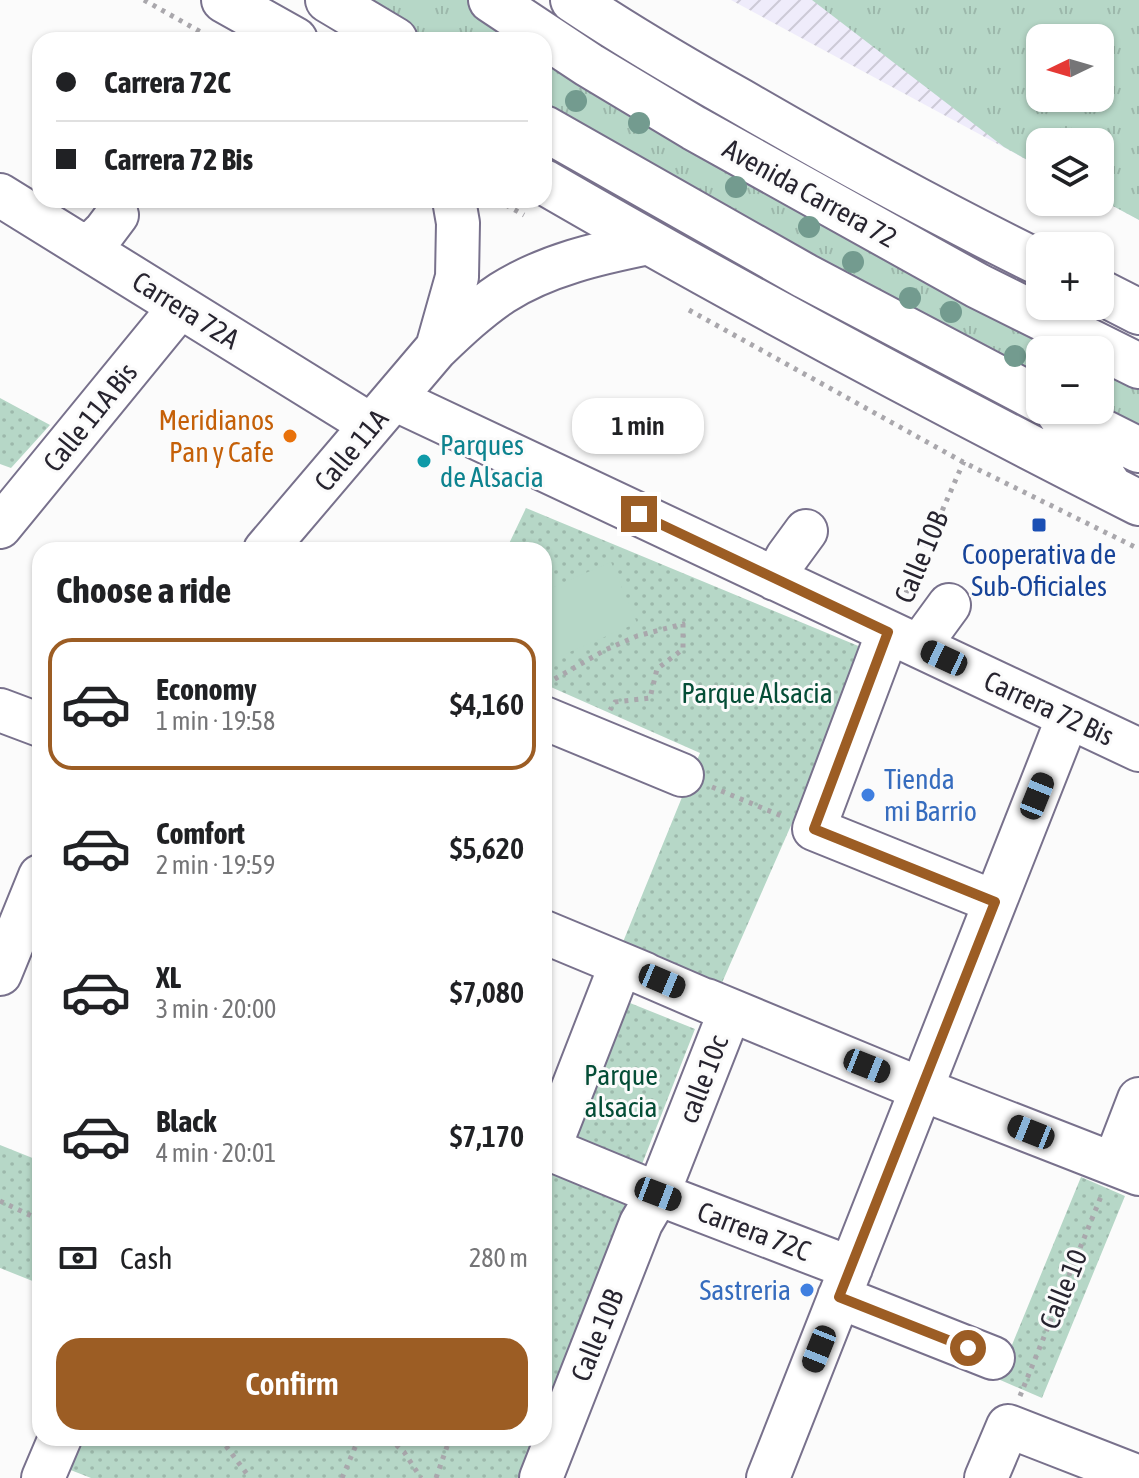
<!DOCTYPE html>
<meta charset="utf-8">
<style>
:root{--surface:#fff;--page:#f6f6f6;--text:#202124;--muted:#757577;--line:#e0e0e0;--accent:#9c5d24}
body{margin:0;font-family:"Asap Condensed",sans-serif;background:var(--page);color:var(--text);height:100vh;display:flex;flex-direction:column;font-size:30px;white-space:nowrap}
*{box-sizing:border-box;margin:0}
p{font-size:26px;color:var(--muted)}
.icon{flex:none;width:44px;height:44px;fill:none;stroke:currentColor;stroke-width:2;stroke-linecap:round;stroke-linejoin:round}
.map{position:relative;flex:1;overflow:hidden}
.drawer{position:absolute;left:32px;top:542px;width:520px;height:904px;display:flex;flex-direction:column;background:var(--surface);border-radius:24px;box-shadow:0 2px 6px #0004}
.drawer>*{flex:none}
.banner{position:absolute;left:32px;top:32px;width:520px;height:176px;border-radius:24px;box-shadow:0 2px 6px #0004;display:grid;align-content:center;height:176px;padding:0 24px;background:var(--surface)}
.needle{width:52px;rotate:265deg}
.fabs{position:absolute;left:1026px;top:24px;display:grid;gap:16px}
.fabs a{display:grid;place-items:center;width:88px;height:88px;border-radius:16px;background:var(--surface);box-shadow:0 2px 6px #0004;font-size:40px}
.end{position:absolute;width:36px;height:36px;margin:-18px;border:10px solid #9c5d24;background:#fff;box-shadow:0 0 0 4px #fff}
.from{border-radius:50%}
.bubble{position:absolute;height:56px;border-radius:24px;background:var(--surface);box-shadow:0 2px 6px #0004;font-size:26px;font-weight:600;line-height:56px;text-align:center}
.car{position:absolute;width:24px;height:48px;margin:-24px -12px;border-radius:10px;box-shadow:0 0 6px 2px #0007;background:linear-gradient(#222 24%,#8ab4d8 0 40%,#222 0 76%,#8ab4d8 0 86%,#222 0)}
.banner b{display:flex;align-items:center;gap:28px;height:76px;font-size:30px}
.banner b+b{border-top:2px solid var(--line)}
.banner i{width:20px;height:20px;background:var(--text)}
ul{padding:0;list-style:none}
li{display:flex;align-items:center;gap:24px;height:132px;margin:0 16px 12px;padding:0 8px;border:4px solid transparent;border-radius:24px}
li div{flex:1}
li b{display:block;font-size:30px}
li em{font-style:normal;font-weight:600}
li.on{border-color:var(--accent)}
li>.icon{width:72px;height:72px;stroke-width:1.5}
h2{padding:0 24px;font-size:36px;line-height:96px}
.pay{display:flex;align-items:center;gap:20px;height:88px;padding:0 24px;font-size:30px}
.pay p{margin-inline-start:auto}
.action{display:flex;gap:16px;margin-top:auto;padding:16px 24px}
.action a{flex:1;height:92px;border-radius:24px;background:var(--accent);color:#fff;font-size:32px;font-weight:600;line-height:92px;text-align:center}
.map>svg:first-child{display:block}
</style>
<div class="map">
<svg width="1139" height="1478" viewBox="0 0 1139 1478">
<defs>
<pattern id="industrial-furrows" width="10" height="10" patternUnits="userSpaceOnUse" patternTransform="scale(2)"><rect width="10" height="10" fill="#efecfb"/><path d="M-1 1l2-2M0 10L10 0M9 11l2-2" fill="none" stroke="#cdcad7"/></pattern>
<pattern id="grass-tufts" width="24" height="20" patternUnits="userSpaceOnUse" patternTransform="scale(2)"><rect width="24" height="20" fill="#b6d7c7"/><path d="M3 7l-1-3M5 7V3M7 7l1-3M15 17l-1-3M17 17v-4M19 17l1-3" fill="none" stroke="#9cb8ab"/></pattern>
<pattern id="park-dots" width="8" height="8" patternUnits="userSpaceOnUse" patternTransform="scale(2)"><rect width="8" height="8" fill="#b6d7c7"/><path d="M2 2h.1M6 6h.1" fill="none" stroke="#9cb8ab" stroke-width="1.8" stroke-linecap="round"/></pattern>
</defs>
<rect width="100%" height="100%" fill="#fbfbfb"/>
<path fill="url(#industrial-furrows)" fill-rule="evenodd" d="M731,0h408v220l-39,-21v-57h-60v25zM1040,38h60v60h-60z"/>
<path fill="url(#grass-tufts)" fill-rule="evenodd" d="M354,0h114l60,40h-105z
M812,0h327v220l-39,-21v-57h-60v25l-36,-20zM1040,38h60v60h-60z
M544,50l528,300h-32v32l-496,-271z
M1100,364l39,20v47l-39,-21z"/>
<path fill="url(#park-dots)" d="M0,398l50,27 -39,43 -11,-4z
M526,508l342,142 -147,335 -98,-43 77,-189 -156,-69v-134h-38z
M610,995l85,34 -151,385v-267z
M0,1145l40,16v123l-40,-16z
M1081,1177l44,19 -83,202 -44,-19z
M80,1438h454l-15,40h-428l-23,-9z"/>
<path fill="#b6d7c7" d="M611,562l26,61 -93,40v-72z"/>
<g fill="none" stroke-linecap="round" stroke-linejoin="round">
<g stroke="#78718c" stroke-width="46">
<path id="minor" d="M0,195l371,230
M87,249l18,-18 12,-16
M437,348l20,-71 1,-54 -4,-23
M394,399l745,351
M0,527l180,-220
M265,550l171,-201c21,-20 42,-40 66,-56 44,-28 97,-40 147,-50
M775,579l12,-22 19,-26
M888,632l-74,197 181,73
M919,646l30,-41
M0,710l40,15
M544,718l138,57
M544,932l101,42
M0,974l40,-98
M706,1000l215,89 218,85
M1114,1164l25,-65
M839,1297l154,61
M43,1478l17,-40
M541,1478l100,-255 17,-29 72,-183 -109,-47 -72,185 109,45 193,74
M768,1478l300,-761
M986,1478l22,-52 131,51"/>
</g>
<g stroke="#78718c" stroke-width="48">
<path id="highway" d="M224,0l71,40
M328,0l67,40
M491,0l98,65 105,63 284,158 161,80
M573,0c54,36 110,69 167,101 98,57 198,112 300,162
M544,128l261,148 235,124
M544,182c195,113 394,219 595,321
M1100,292l39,20
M1057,410l51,74
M1061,411l78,39"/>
</g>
<path stroke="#a9a7ac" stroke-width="5" stroke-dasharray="4 6" stroke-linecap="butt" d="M144,0l62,35
M497,200l27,15
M689,310l274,152 176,87
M902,602l62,-141
M546,684l59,-34 32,-14 46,-12v25l-26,20 -7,29 -35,4 -5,8
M712,787l72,30
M0,1201l40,19
M1020,1396l82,-202
M220,1438l30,40
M389,1438l15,14 17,26
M342,1478l17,-40
M436,1478l14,-40"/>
<use href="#minor" stroke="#fff" stroke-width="42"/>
<use href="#highway" stroke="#fff" stroke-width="44"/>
</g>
<g fill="#739b8f">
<circle cx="576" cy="101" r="11"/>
<circle cx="639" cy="123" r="11"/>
<circle cx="736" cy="187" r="11"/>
<circle cx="809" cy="227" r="11"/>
<circle cx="853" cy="262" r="11"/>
<circle cx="910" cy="298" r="11"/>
<circle cx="951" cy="312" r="11"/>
<circle cx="1015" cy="356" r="11"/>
</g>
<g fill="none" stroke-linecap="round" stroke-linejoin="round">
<path stroke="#9c5d24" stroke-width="10" d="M639,514l249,118 -74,197 181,73 -156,395 129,51"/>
</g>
<circle fill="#e8710a" stroke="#fbfbfb" stroke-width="3" cx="290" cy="436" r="8"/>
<circle fill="#0f9aa8" stroke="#fbfbfb" stroke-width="3" cx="424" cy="461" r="8"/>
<rect fill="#1a4fb4" stroke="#fbfbfb" stroke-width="3" x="1031" y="517" width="16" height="16" rx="4"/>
<g fill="#3f7fe0" stroke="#fbfbfb" stroke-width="3">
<circle cx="868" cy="795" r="8"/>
<circle cx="807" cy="1290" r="8"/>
</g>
<g text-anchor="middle" stroke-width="6" stroke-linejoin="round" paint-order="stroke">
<g font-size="28" fill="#27242f" stroke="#fbfbfb">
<text transform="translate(810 193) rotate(29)" y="10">Avenida Carrera 72</text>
<text transform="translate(186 310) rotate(32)" y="10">Carrera 72A</text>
<text transform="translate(90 417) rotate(-51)" y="10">Calle 11A Bis</text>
<text transform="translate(351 450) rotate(-50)" y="10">Calle 11A</text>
<text transform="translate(921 557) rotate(-67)" y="10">Calle 10B</text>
<text transform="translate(1049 708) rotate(25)" y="10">Carrera 72 Bis</text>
<text transform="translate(703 1079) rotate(-69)" y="10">calle 10c</text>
<text transform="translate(754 1231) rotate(21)" y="10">Carrera 72C</text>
<text transform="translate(1063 1289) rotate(-68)" y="10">Calle 10</text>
<text transform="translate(597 1335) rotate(-68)" y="10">Calle 10B</text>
</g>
<g font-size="28" fill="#c56008" stroke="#fbfbfb" text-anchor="end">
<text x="274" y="430">Meridianos<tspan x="274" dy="32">Pan y Cafe</tspan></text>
</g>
<g font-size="28" fill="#0d838f" stroke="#fbfbfb" text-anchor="start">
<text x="440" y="455">Parques<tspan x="440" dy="32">de Alsacia</tspan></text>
</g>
<g font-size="28" fill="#164399" stroke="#fbfbfb">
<text x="1039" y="564">Cooperativa de<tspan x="1039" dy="32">Sub-Oficiales</tspan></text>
</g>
<g font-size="28" fill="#044d36" stroke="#fbfbfb">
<text x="757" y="703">Parque Alsacia</text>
<text x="621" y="1085">Parque<tspan x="621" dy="32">alsacia</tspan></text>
</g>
<g font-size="28" fill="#366cbe" stroke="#fbfbfb" text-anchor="start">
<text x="884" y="789">Tienda<tspan x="884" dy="32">mi Barrio</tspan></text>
<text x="791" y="1300" text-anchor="end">Sastreria</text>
</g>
</g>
</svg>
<div class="fabs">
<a><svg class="needle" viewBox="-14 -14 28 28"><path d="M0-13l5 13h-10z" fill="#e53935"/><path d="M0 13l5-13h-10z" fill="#757577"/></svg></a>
<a><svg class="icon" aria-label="layers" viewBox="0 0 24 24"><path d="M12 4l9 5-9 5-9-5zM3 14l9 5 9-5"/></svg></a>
<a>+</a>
<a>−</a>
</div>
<i class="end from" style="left:968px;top:1348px"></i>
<i class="end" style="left:639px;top:514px"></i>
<div class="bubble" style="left:572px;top:398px;width:132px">1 min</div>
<i class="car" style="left:944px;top:658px;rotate:295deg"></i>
<i class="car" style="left:1037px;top:796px;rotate:22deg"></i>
<i class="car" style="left:662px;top:981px;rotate:113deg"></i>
<i class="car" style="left:867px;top:1066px;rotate:112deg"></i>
<i class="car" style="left:1031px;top:1132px;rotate:292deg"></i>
<i class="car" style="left:658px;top:1194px;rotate:111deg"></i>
<i class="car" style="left:819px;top:1349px;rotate:202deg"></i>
<div class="banner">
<b><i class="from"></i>Carrera 72C</b>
<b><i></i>Carrera 72 Bis</b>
</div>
<section class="drawer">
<h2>Choose a ride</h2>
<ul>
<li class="on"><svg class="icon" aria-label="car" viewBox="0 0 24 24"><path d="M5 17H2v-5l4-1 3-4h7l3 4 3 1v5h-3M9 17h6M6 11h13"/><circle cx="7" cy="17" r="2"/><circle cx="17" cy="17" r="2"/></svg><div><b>Economy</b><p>1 min · 19:58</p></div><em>$4,160</em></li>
<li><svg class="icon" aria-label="car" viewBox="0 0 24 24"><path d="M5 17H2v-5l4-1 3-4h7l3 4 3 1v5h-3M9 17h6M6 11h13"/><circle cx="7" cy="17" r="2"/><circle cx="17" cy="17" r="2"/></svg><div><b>Comfort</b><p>2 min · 19:59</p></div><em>$5,620</em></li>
<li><svg class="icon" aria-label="car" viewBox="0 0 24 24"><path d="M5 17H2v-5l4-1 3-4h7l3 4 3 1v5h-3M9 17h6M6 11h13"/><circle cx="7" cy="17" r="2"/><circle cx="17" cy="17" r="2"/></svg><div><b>XL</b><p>3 min · 20:00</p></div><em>$7,080</em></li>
<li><svg class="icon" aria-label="car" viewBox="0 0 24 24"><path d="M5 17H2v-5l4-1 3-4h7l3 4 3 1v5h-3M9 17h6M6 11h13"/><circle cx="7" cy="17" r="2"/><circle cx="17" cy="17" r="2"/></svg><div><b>Black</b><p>4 min · 20:01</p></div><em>$7,170</em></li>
</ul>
<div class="pay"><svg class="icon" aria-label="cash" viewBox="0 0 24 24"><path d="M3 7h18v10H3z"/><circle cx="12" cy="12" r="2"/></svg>Cash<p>280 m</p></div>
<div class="action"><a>Confirm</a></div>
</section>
</div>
